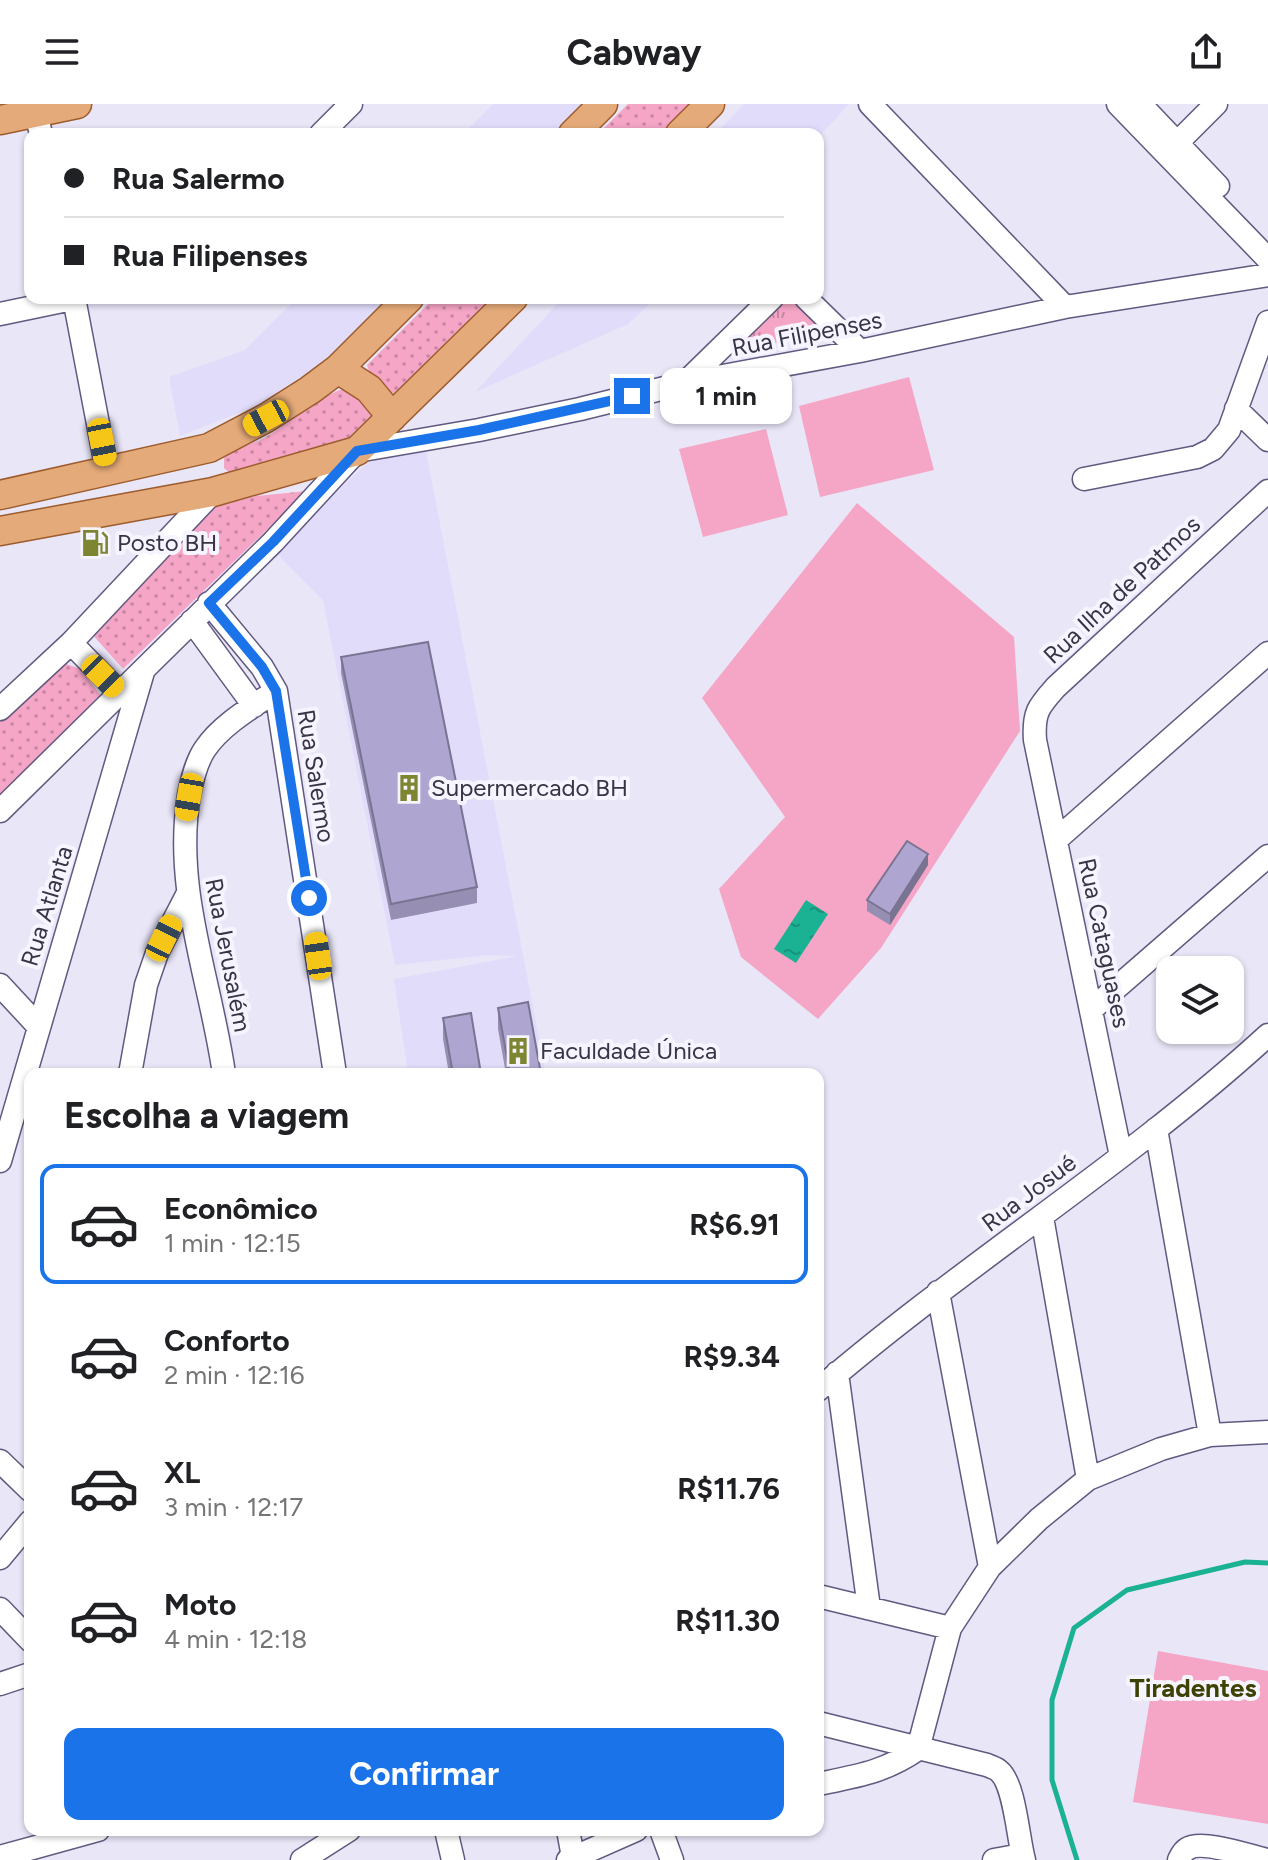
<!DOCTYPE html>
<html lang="pt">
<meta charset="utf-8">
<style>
:root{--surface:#fff;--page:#f2f2f2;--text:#202124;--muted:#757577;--line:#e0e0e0;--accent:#1a73e8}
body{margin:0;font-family:Figtree,sans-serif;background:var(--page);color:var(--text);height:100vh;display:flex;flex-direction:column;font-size:30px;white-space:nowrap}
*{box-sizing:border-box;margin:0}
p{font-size:26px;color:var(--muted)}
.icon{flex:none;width:44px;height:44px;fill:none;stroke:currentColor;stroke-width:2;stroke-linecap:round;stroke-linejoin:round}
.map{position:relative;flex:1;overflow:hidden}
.sheet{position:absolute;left:24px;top:964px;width:800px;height:768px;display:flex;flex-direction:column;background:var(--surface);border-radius:16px;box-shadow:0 2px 6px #0004}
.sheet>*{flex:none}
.top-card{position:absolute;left:24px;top:24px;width:800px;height:176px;border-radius:16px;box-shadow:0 2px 6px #0004;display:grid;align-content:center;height:176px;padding:0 40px;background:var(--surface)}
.buttons{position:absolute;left:1156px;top:852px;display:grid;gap:16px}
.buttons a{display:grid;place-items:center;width:88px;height:88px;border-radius:16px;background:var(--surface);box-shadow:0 2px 6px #0004;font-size:40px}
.end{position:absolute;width:36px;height:36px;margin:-18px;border:10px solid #1a73e8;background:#fff;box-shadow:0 0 0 4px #fff}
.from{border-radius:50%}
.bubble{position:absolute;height:56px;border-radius:16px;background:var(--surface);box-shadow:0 2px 6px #0004;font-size:26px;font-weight:700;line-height:56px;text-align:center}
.car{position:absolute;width:24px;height:48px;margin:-24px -12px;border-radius:10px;box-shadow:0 0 6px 2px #0007;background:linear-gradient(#f5c518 24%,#345 0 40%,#f5c518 0 76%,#345 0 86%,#f5c518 0)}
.top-card b{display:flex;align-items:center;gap:28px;height:76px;font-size:30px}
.top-card b+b{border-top:2px solid var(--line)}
.top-card i{width:20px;height:20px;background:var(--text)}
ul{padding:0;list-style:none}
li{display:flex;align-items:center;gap:24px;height:120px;margin:0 16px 12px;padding:0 24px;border:4px solid transparent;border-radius:16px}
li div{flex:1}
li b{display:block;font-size:30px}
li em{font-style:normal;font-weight:700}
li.active{border-color:var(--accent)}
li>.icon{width:72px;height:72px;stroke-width:1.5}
h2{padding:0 40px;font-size:36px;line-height:96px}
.action{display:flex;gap:16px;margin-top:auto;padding:16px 40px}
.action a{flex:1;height:92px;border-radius:16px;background:var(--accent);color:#fff;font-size:32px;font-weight:700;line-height:92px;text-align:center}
header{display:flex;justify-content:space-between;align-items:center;height:104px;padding:0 40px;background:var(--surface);font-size:36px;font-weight:700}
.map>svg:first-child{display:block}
</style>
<header><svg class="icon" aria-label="menu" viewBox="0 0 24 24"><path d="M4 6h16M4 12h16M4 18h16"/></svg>Cabway<svg class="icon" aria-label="share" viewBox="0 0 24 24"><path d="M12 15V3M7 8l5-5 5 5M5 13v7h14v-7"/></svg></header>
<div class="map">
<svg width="1268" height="1756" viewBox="0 0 1268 1756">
<defs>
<pattern id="grass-dots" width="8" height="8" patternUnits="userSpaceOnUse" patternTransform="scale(2)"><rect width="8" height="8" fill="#f5a5c5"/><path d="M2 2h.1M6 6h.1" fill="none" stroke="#c787a2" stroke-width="1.8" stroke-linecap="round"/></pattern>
<pattern id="park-tufts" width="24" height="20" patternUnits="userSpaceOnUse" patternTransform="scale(2)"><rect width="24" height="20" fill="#f5a5c5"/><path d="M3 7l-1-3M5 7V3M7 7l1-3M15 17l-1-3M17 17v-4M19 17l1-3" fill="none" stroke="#c787a2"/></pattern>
<pattern id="water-ripples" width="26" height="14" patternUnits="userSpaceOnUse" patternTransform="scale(2)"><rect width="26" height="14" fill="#1ab293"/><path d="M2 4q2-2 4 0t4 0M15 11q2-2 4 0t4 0" fill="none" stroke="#18927a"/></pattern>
</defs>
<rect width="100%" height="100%" fill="#e9e6f8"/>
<path fill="#e2dcfb" d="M493,0h95l-30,30h-95z
M744,0h105l-31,34v-4h-103z
M297,194h96l-51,51 -70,51 -92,36 -11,-59 76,-27z
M563,194h93l-28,26 -153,68z
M425,342l121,628h-138l-14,-95 124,-23 -30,-1 -93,10 -72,-365 -48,-48 97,-94z"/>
<path fill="url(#grass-dots)" d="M628,0h63l-30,30h-63z
M434,194h65l-97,97c-18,-1 -30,-12 -35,-30z
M347,284l8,1 21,27 -31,27 -115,30 -6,-5v-10c11,-11 27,-13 40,-20 23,-12 62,-47 83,-50z
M307,387l-184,178 -31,-35 123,-134z
M63,559l18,6 19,26 -100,100v-79z"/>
<path fill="url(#park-tufts)" d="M779,194h39l30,29 -135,30z"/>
<path fill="#f5a5c5" d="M909,273l25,93 -114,27 -21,-91z
M766,325l22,86 -85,22 -24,-88z
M857,399l157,134 6,94 -139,217 -63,71 -77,-62 -22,-68 66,-72 -83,-119z
M1158,1547l110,20v153l-135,-22z"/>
<path fill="url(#water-ripples)" d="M806,796l22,14 -32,49 -22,-14z"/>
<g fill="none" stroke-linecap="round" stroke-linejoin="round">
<path stroke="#1ab293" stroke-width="5" d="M1077,1756l-25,-80v-80l22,-72 53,-38 118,-28 23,1"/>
<g stroke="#625980" stroke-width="25">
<path id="minor" d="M870,0l195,203
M1118,0l150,155
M1140,0l78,82
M36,9l5,21
M321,30l30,-30
M1169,47l47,-47
M74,194l33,173
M806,194l54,53
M0,210l77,-16
M685,279l87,-85
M1236,305l32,31
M1084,375l113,-22 16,-8 16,-19 39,-108
M209,499l53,64 14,24 59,383
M192,517l62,85
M71,539l48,49
M0,605l71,-66 142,-151
M0,707l273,-269 84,-91 122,-21 101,-21 105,-26 175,-32 205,-44 203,-32
M1056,736l212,-187
M0,881l38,41
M1092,905l176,-153
M130,970l16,-89 11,-32 30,-58
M224,970c-13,-93 -51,-184 -35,-279 3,-15 7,-33 16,-46 16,-24 47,-42 71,-58
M1156,1025l54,306
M1121,1052l-86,-416c-2,-28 4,-34 21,-53l212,-196
M0,1057l143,-489
M1042,1113l46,262
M938,1188l52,275
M837,1269l32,235
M818,1286c145,-125 309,-226 450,-355
M0,1357l30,29
M0,1454l30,-36
M818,1492l132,32
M0,1505l30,31
M0,1580l30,-10
M818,1619l169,42c4,2 9,3 12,6 16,13 19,68 25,89
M918,1645l32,-121 40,-61 49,-48 49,-40 73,-30 49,-14 58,-3
M818,1680c39,-8 67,-12 100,-35
M446,1726l7,30
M568,1726l5,27
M661,1726l11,30
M0,1753l98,-27
M302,1756l47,-30
M568,1756l68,-30
M994,1756l28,-5
M1179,1756c2,-4 4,-9 8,-11 14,-10 63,7 80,11"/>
</g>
<g stroke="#9d5c2d" stroke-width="31">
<path id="major" d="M0,16l77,-16
M573,30l30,-30
M680,30l30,-30
M338,265l31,20 23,28
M0,391l209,-47 57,-30 44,-28 28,-21 71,-71
M0,427l213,-39 144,-41 156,-153"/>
</g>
<use href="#minor" stroke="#fff" stroke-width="22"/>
<use href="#major" stroke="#e5aa79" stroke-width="28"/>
</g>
<path fill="#968fb3" d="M341,553l136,230v16l-86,17 -50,-247z
M928,761l-38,60 -23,-14v-11z
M498,904l43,66h-35l-8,-45z
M443,914l38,56h-32l-6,-35z"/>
<path fill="#7a7492" d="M928,750v11l-38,60v-11z"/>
<path fill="#aea6d0" stroke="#7a7492" stroke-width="2" d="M428,538l49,245 -86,17 -50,-247z
M907,737l21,13 -38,60 -23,-14z
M528,898l13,72h-31l-12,-66z
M471,909l10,61h-28l-10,-56z"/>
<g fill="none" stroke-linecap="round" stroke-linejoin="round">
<path stroke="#1a73e8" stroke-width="10" d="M309,794l-33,-207 -14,-24 -53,-64 64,-61 84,-91 122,-21 153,-34"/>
</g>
<defs>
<g id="fuel-bare" transform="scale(2.16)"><path d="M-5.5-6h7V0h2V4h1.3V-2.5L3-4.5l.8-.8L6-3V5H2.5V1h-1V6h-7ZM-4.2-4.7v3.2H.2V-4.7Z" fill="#7e8531" stroke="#f6f4fe" stroke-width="2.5" paint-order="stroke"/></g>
<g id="building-bare" transform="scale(2.16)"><path d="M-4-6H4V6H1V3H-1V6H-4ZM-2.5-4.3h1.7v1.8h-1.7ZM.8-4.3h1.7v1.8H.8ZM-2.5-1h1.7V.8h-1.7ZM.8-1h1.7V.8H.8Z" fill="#7e8531" stroke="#f6f4fe" stroke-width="2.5" paint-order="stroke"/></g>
</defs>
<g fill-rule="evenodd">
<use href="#fuel-bare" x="95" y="439"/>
<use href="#building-bare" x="409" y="684"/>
<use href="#building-bare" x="518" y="947"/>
</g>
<g text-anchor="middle" stroke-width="8" stroke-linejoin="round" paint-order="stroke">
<g font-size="24" fill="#383445" stroke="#f6f4fe">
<text transform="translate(807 230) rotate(-11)" y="8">Rua Filipenses</text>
<text transform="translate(1122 486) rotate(-43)" y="8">Rua Ilha de Patmos</text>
<text transform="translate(316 672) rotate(81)" y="8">Rua Salermo</text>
<text transform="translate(47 802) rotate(-73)" y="8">Rua Atlanta</text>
<text transform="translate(1104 839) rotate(78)" y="8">Rua Cataguases</text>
<text transform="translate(228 851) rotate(79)" y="8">Rua Jerusalém</text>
<text transform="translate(1029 1089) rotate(-37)" y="8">Rua Josué</text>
</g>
<g font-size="24" fill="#383445" stroke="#f6f4fe" text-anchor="start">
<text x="117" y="447">Posto BH</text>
<text x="431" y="692">Supermercado BH</text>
<text x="540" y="955">Faculdade Única</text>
</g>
<g font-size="26" font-weight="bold" fill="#3d4101" stroke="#f6f4fe">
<text x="1193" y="1593">Tiradentes</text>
</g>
</g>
</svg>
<div class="buttons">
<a><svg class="icon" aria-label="layers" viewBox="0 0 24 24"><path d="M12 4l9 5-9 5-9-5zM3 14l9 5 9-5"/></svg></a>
</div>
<i class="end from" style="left:309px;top:794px"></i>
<i class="end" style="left:632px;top:292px"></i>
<div class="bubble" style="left:660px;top:264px;width:132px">1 min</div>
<i class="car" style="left:266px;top:314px;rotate:242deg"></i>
<i class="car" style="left:102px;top:338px;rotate:169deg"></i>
<i class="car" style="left:103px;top:572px;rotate:135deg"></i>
<i class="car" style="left:189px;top:693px;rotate:190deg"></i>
<i class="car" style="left:164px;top:834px;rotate:26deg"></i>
<i class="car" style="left:318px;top:852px;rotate:352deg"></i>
<div class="top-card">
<b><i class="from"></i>Rua Salermo</b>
<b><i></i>Rua Filipenses</b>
</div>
<section class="sheet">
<h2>Escolha a viagem</h2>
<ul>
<li class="active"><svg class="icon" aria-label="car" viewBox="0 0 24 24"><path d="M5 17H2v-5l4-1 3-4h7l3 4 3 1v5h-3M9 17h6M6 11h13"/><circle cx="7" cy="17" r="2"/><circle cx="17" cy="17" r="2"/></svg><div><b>Econômico</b><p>1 min · 12:15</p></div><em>R$6.91</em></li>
<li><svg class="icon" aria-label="car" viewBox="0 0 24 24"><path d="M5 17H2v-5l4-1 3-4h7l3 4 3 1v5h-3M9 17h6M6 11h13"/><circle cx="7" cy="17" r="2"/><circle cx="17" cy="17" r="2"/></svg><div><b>Conforto</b><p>2 min · 12:16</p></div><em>R$9.34</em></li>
<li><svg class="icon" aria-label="car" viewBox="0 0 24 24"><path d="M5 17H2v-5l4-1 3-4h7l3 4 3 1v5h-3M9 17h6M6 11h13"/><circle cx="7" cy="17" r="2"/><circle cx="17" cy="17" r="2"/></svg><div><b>XL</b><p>3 min · 12:17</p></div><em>R$11.76</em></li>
<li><svg class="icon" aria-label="car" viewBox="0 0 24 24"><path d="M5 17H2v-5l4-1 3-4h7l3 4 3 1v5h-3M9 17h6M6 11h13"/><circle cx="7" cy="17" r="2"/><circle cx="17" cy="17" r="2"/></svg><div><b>Moto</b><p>4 min · 12:18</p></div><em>R$11.30</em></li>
</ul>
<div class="action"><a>Confirmar</a></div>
</section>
</div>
